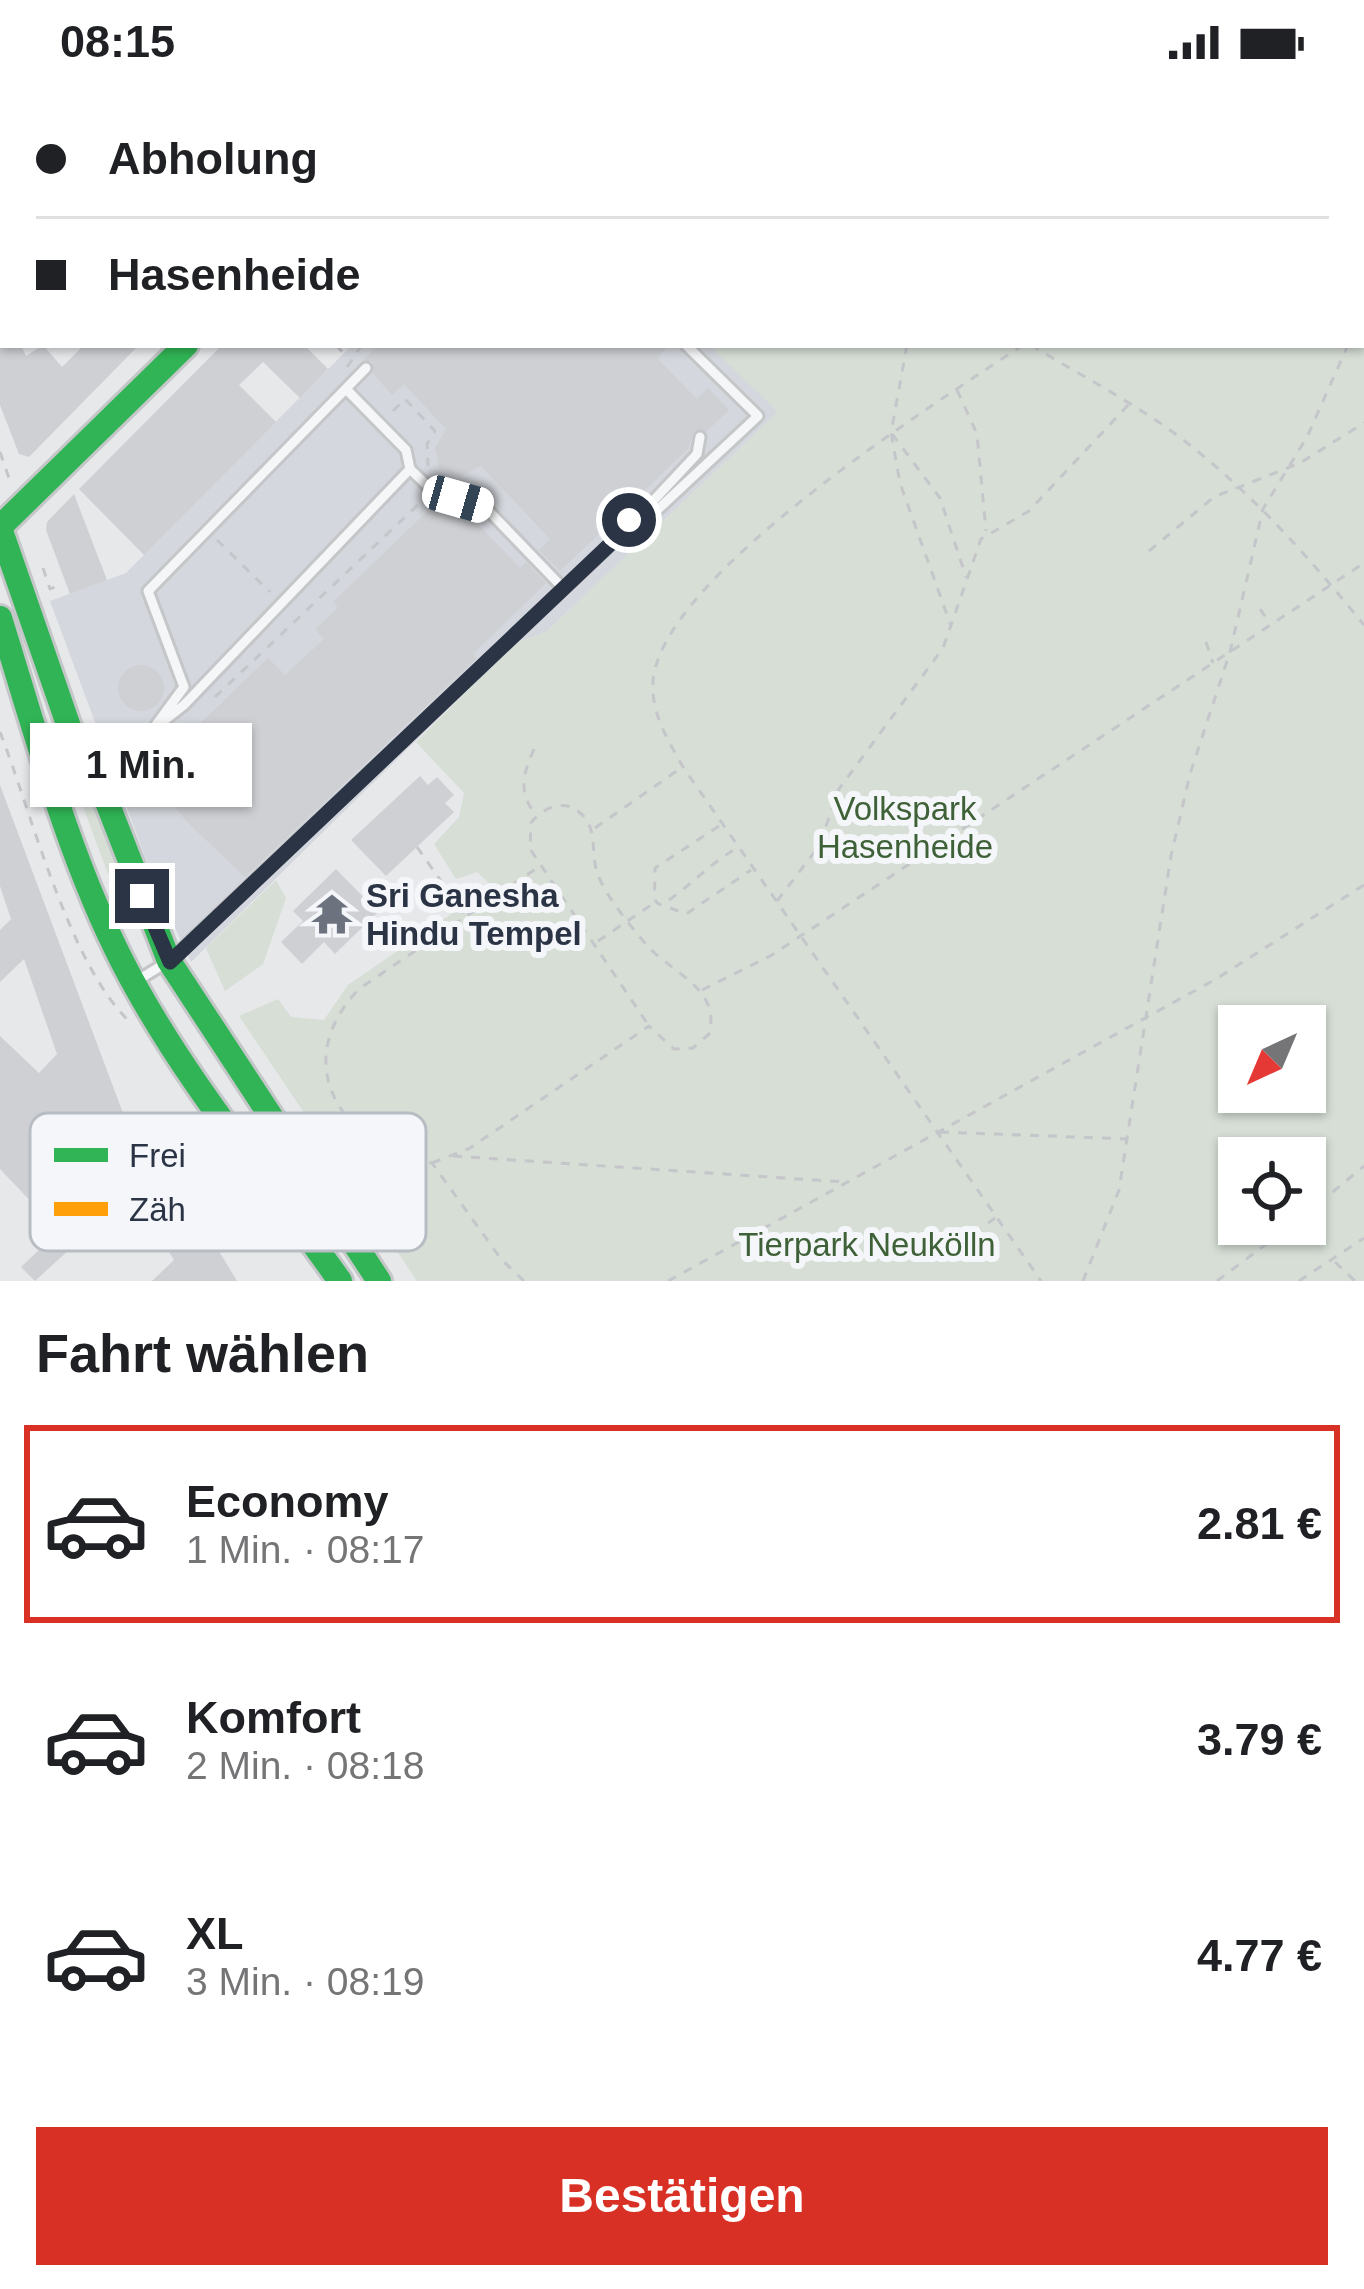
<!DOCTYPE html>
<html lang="de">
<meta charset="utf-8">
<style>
:root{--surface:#fff;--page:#f2f2f2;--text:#202124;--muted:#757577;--line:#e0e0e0;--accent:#d93025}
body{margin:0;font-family:Helvetica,sans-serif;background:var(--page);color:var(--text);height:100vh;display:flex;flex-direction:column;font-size:45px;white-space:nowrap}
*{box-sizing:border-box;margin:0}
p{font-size:39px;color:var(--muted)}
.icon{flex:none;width:66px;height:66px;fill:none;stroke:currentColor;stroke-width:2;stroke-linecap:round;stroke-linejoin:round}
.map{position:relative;height:1197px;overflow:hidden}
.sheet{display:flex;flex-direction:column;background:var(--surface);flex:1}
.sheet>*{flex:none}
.banner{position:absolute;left:0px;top:0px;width:1365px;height:264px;box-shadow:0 3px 9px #0004;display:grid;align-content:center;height:264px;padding:0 36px;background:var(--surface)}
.needle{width:78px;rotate:224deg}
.controls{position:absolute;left:1218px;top:921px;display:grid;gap:24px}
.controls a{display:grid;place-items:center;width:108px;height:108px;border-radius:0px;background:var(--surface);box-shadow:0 3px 9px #0004;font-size:60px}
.end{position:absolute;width:54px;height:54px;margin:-27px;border:15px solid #2b3445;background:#fff;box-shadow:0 0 0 6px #fff}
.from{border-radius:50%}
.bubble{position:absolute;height:84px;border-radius:0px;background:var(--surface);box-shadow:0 3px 9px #0004;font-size:39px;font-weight:700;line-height:84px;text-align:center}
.car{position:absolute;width:36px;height:72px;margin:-36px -18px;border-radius:15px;box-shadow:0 0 9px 3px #0007;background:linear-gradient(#fff 24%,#345 0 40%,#fff 0 76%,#345 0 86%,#fff 0)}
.banner b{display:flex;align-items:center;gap:42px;height:114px;font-size:45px}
.banner b+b{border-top:3px solid var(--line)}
.banner i{width:30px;height:30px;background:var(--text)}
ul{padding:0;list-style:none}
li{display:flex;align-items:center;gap:36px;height:198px;margin:0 24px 18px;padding:0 12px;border:6px solid transparent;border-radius:0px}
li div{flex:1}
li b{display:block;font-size:45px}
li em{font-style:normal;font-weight:700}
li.selected{border-color:var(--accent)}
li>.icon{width:108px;height:108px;stroke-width:1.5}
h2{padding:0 36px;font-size:54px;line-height:144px}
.button{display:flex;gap:24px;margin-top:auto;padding:24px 36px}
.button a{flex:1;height:138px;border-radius:0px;background:var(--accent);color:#fff;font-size:48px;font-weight:700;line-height:138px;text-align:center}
.status{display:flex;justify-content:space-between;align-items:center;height:84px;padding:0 60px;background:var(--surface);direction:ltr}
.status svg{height:33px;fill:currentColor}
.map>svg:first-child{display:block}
</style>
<div class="status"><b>08:15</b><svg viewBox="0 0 49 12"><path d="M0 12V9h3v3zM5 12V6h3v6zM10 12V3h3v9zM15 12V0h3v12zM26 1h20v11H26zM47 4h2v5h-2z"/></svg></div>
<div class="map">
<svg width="1364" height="1197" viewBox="0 0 1364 1197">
<rect width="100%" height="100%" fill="#e6e8ea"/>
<path fill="#d4d7dd" d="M352,261h357l70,66 -233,221 -31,11 -324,319 -34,-73 -107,-288 76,-28z"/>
<path fill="#d6ded6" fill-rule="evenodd" d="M482,0h359l3,3h-365z
M921,0h275l3,3h-281z
M1250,0h114v1197h-947l-178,-265 39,-17 13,18 33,3 24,-35 144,-99 -15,-14 -21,7 -22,-35 25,-27 5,-24 -48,-51 99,-99 31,-11 232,-220 -69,-67h653v-258h-116zM1239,942h66v66h-66zM1239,1074h66v66h-66z
M81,693l38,93 -11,4 -35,-94z
M276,796l10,18 -23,66 -38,27 -19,-43z"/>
<path fill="#ced0d3" d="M0,261h21l5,11 17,-11 19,22 22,-22h55l-110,112 -10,-3 -19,-49z
M222,261h82l24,24 -28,29 -37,-36 -24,23 37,37 -132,133 -65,-66z
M378,261h292l-13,13 40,41 11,-11 21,22 -22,21 -13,-1 -5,18 -129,123 -21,-21 11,-11 -69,-73 -21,11 -21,-9 -4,-20 11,-19 -42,-45 -12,11 -19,-21v-12l-10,-2z
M74,410l33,86 -37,14 -24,-64 1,-8z
M437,418l28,9 55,57 6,-6 20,21 -73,71 4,4 -232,219 -59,-56 -37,-48 119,-115 17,17 39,-36 -9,-10 23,-21 -5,-6z
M118 604a23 23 0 1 1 46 0a23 23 0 1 1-46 0Z
M420,692l8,9 9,-8 17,18 -9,8 9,9 -68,64 -35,-36z
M0,701l123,328 64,85 50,83h-85l22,-21 -40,-62 -8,7 -4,-5 -39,34 5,6 -11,12 -5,-5 -37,34 -14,-14 38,-36 -59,-62v-133l39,37 18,-19 -33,-95 -24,23v-52l11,-11 -11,-33z
M336,785l42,43 -43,42 -11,-12 -22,22 -21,-22 22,-21 -10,-10z"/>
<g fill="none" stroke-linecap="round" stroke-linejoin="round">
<g stroke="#c4c6c8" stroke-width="15">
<path id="lane" d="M346,305l60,61 4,19 23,22 51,15 79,82
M623,449l74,-79 3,-17
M156,641l28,-38 -36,-96 218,-223
M97,689l87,-68 226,-236
M138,896l31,-19 454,-428 15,-5 120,-112 -72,-71"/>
</g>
<g stroke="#c4c6c8" stroke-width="24">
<path id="street" d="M431,3l3,-3"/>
</g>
<g stroke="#c4c6c8" stroke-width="30">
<path id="fast" d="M0,105l3,-3
M0,164l3,-3
M0,443l186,-182
M0,444l69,199 27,47 73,187 210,320
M0,534c36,115 68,238 123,345 58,113 144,215 217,318"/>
</g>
<g stroke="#c4c6c8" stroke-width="30">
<path id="slow" d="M124,3l3,-3"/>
</g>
<path stroke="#c5c6ca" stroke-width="3" stroke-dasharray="9 9" stroke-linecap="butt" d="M481,0l5,3
M715,0l1,3
M740,0l8,3
M77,3l3,-3
M171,3l2,-3
M607,3l2,-3
M639,3l7,-3
M1362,21l2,-1
M0,77l3,-3
M0,205l3,-4
M1362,225l2,-5
M336,261l12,13
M907,261l-16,88 9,50 51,143
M1023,261c-87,58 -361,230 -370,336 -2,33 15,59 30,86l358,514
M1031,261c47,29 98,55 143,88 73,54 133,122 190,192
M347,283l15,-22
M957,306l20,44 9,97
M393,327l12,-12 30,32 -8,13 1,22
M892,350l48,64 26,79
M0,368l11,32
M217,456l53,52
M1149,467l65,-54 86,-34 64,-40
M43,484l7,21 9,-4
M1260,525l9,13
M1206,558l7,21
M215,613l207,-196
M0,648c32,82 70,236 132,292
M534,665c-11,25 -16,42 1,65
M131,691l32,-33
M719,742l-64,42c0,45 -7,30 31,46l65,-44
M595,744l86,-60
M417,763l47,67
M669,816c24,-17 42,-37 68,-52
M777,817l42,-55 20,-57 104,-141 38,-109 48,-28 100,-107
M598,857l56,-38
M702,906l70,-35 592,-392
M940,1048l188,7
M311,1053l32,-21
M453,1072l392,26
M432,1079l38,-15 179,-122 25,23 19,-1 16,-14c13,-47 -41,-62 -65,-92 -15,-18 -40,-48 -47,-70 -7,-21 2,-44 -18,-60 -16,-14 -38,-3 -48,11l-1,26 119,177
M1305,1131l59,-49
M957,1154h11l27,-20
M1335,1178l20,19
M524,1197l-23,-22 -69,-96c-90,-16 -145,-99 -73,-174l181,-123
M668,1197l548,-302 148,-94
M1083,1197l36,-91 52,-334 19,-82 40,-122 33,-143 44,-72 41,-92
M1217,1197l76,-57
M1299,1197l65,-43"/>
<use href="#lane" stroke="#f5f6f7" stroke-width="9"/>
<use href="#street" stroke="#f5f6f7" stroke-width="18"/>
<use href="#fast" stroke="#30b455" stroke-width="24"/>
<use href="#slow" stroke="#ff9f0a" stroke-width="24"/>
</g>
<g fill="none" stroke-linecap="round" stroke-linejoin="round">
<path stroke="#2b3445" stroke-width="15" d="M142,812l28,66 453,-430 6,-12"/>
</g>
<defs>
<g id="temple-bare" transform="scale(3.24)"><path d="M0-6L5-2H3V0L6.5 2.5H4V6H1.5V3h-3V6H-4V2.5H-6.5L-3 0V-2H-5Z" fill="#6c737f" stroke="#f4f6f9" stroke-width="2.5" paint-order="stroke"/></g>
</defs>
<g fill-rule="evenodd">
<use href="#temple-bare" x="332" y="830"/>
</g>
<g text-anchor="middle" stroke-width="12" stroke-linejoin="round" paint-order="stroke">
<g font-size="33" fill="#3f6138" stroke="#f4f6f9">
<text x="905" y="736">Volkspark<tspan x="905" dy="38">Hasenheide</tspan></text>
<text x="867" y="1172">Tierpark Neukölln</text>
</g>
<g font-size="33" font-weight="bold" fill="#2b3445" stroke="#f4f6f9" text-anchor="start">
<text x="366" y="823">Sri Ganesha<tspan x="366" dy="38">Hindu Tempel</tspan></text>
</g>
</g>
<rect x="30" y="1029" width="396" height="138" rx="18" fill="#f4f6f9" stroke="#b8bcc3" stroke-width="3"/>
<rect x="54" y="1064" width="54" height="14" fill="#30b455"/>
<rect x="54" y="1118" width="54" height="14" fill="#ff9f0a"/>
<g font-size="33" fill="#2b3445">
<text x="129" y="1083">Frei</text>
<text x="129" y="1137">Zäh</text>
</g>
</svg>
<div class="controls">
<a><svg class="needle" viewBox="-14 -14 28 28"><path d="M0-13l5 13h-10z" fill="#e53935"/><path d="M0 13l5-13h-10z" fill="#757577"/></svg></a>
<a><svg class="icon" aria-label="locate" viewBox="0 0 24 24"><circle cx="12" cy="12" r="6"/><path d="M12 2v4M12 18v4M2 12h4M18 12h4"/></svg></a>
</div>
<i class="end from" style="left:629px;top:436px"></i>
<i class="end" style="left:142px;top:812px"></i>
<div class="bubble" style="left:30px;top:639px;width:222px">1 Min.</div>
<i class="car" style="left:458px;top:415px;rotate:106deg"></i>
<div class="banner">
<b><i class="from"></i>Abholung</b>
<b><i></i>Hasenheide</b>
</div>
</div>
<section class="sheet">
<h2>Fahrt wählen</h2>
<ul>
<li class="selected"><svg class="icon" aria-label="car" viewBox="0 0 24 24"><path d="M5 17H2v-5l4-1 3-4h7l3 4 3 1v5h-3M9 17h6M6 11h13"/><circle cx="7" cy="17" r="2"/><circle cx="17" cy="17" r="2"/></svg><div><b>Economy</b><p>1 Min. · 08:17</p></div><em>2.81 €</em></li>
<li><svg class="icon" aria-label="car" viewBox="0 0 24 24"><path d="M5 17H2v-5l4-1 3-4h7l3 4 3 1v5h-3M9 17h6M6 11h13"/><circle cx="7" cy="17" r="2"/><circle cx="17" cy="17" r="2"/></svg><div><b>Komfort</b><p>2 Min. · 08:18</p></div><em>3.79 €</em></li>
<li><svg class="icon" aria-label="car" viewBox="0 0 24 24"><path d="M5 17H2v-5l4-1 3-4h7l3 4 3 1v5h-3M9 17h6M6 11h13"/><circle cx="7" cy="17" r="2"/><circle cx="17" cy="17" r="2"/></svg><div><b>XL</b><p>3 Min. · 08:19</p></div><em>4.77 €</em></li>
</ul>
<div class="button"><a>Bestätigen</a></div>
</section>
